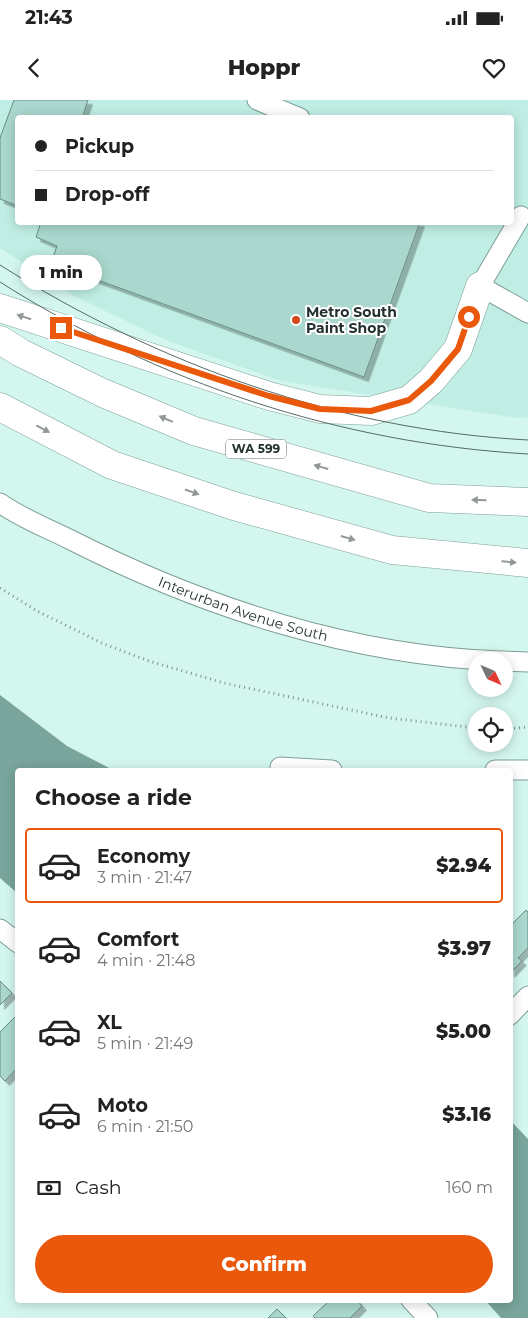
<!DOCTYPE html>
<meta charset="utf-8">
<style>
:root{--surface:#fff;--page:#f2f2f2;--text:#222;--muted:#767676;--line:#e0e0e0;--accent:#ea580c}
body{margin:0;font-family:Montserrat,sans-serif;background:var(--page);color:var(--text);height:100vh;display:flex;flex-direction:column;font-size:19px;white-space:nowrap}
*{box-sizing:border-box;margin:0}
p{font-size:16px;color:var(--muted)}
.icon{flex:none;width:28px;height:28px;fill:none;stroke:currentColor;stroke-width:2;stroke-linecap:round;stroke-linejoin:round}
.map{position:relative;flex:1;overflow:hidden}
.side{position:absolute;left:15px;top:668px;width:498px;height:535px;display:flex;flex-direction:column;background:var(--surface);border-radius:5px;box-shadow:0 2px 12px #0003}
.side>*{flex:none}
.hud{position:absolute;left:15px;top:15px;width:499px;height:110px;border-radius:5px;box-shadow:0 2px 12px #0003;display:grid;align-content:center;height:110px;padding:0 20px;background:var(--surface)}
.needle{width:32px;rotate:134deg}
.buttons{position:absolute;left:468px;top:552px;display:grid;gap:10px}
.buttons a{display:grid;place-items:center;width:45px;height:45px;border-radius:50%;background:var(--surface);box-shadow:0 2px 12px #0003;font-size:25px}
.end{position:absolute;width:22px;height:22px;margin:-11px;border:6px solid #ea580c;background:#fff;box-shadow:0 0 0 2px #fff}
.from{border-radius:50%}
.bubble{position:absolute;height:35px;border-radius:18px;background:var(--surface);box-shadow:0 2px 12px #0003;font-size:16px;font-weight:800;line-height:35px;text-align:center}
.hud b{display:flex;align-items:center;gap:18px;height:48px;font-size:19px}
.hud b+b{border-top:1px solid var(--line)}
.hud i{width:12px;height:12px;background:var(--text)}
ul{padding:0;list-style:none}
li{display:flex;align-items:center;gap:15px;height:75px;margin:0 10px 8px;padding:0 10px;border:2px solid transparent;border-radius:5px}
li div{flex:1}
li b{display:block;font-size:19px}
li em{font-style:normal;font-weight:800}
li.current{border-color:var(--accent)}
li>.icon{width:45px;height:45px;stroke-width:1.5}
h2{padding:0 20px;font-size:22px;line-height:60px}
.pay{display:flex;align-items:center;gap:12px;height:55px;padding:0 20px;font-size:19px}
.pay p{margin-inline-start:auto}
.action{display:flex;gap:10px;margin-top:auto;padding:10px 20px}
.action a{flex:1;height:58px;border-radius:30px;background:var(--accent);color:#fff;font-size:20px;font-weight:800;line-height:58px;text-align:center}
.status{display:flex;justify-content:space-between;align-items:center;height:35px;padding:0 25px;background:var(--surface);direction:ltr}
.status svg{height:14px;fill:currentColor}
header{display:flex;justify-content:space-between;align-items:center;height:65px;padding:0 20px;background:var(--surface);font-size:22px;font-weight:800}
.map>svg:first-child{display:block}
</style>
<div class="status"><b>21:43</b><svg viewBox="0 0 49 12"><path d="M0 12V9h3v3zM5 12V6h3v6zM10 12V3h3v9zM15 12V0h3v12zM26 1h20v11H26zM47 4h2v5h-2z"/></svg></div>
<header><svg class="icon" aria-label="back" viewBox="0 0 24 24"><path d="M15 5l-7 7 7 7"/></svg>Hoppr<svg class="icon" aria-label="heart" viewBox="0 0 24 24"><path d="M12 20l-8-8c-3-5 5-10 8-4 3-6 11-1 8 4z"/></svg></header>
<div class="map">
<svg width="528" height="1218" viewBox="0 0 528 1218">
<defs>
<filter id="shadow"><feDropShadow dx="4.5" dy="4.5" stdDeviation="0" flood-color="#0004"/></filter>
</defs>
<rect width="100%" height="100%" fill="#d3f7ef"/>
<path fill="#c0eee4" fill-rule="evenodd" d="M0,0h528v317l-11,1 -236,-37 -113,-40 -92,-44 -76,-49zM18,18h493v104h-493z"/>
<path fill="#79a59c" d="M0,595l67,51 46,24h-95l-1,123 -17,-15z
M510,1020l18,19v179h-27l-16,-18h25z"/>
<path fill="#aad8ce" stroke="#6a8b84" filter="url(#shadow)" d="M14,0h74l-6,18h-64v88l-18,-7v-61z
M41,122h379l-56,155 -313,-114 6,-17 -21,-9z
M526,810l2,2v36l-10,10 4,3 -12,12v-47z
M0,881l12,12 -12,12z
M18,914v53l-13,14 -5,-5v-44z
M330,1200h27l5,6 -12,12h-35l-2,-2z
M277,1209l9,9h-18z"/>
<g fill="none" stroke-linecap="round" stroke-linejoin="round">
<g stroke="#7d9f98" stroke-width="21">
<g id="minor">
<path d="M257,0l43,18"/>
<path d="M521,116l-41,70 48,27"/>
<path id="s1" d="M0,403c21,15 47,25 71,37 132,67 282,116 431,121"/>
<path d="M504,561l24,1"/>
<path d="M280,667l52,3"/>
<path d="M495,670h33"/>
<path d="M0,829l18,14"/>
<path d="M510,915l18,-19"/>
<path d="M411,1200l17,18"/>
</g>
</g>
<g stroke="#7d9f98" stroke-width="29">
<path id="highway" d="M0,208l269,88 51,13 51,2 38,-11 22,-19 27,-32 22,-63
M0,240l21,13 82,40 91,38 235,67 99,4
M0,307l112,58 122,41 158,44 136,13"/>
</g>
<path stroke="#7c958f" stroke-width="3" stroke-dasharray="1 4" stroke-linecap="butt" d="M0,488l37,23 67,33 45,17 75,22 165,35 87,10
M504,629l24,-2"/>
<use href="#minor" stroke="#fff" stroke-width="19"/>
<use href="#highway" stroke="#fff" stroke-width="28"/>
<path stroke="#556a65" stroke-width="1" d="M0,165c159,100 340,165 528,175
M0,182c159,101 339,161 528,172"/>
</g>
<defs><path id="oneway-solid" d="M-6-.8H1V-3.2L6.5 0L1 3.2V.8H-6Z" transform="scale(1.25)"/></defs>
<g fill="#919896">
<use href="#oneway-solid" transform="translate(24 217) rotate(-162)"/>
<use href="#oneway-solid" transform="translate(166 319) rotate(-157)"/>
<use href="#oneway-solid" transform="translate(43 329) rotate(28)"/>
<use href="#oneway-solid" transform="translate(321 367) rotate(-164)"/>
<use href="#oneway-solid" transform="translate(192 392) rotate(19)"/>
<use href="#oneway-solid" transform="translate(479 400) rotate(-178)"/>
<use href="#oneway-solid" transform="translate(348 438) rotate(16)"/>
<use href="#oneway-solid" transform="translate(509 462) rotate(6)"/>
</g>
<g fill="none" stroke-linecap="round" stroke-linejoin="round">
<path stroke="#ea580c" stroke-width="6" d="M61,228l208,68 51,13 51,2 38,-11 22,-19 27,-32 11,-32"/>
</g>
<circle fill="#d14a17" stroke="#fff" stroke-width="2" cx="296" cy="220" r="5"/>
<g text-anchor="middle" stroke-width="4" stroke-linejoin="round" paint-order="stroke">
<rect fill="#fff" stroke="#656f6d" stroke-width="1" x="226" y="339.5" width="60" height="19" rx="4"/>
<g font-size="12" font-weight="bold" fill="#23312e">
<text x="256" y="353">WA 599</text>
</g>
<g font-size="14" font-weight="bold" fill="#23312e" stroke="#fff" text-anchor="start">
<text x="306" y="217">Metro South<tspan x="306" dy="16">Paint Shop</tspan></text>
</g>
<g font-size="14" fill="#23312e" stroke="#fff">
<text dy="5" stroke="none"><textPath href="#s1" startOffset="266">Interurban Avenue South</textPath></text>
</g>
</g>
</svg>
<div class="buttons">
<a><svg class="needle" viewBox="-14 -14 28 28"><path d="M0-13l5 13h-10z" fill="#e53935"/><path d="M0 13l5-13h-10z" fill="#767676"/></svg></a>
<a><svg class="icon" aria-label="locate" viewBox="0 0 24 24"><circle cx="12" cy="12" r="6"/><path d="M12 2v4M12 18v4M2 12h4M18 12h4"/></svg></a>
</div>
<i class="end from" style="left:469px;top:217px"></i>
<i class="end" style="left:61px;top:228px"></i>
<div class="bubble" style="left:20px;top:155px;width:82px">1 min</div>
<div class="hud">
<b><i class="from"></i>Pickup</b>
<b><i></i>Drop-off</b>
</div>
<section class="side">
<h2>Choose a ride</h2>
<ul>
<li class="current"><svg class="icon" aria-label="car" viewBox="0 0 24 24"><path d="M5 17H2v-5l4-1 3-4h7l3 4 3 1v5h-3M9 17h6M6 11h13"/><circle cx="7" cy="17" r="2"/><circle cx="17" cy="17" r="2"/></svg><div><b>Economy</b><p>3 min · 21:47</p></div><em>$2.94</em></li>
<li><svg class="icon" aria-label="car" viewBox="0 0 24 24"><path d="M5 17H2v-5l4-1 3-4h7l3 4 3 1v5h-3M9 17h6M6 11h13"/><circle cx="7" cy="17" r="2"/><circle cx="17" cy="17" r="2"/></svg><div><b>Comfort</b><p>4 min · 21:48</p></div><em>$3.97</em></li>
<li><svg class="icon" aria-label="car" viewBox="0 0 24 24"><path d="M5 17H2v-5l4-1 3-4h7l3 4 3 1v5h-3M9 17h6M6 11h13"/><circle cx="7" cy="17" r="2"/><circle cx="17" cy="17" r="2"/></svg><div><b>XL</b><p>5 min · 21:49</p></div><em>$5.00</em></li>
<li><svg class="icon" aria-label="car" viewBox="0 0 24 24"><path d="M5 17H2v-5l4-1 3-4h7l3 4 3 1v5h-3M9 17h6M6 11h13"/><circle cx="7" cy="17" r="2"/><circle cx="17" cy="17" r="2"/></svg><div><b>Moto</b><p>6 min · 21:50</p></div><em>$3.16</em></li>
</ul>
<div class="pay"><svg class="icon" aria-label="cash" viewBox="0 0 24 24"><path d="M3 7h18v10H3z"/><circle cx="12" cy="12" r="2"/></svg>Cash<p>160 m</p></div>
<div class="action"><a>Confirm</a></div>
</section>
</div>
